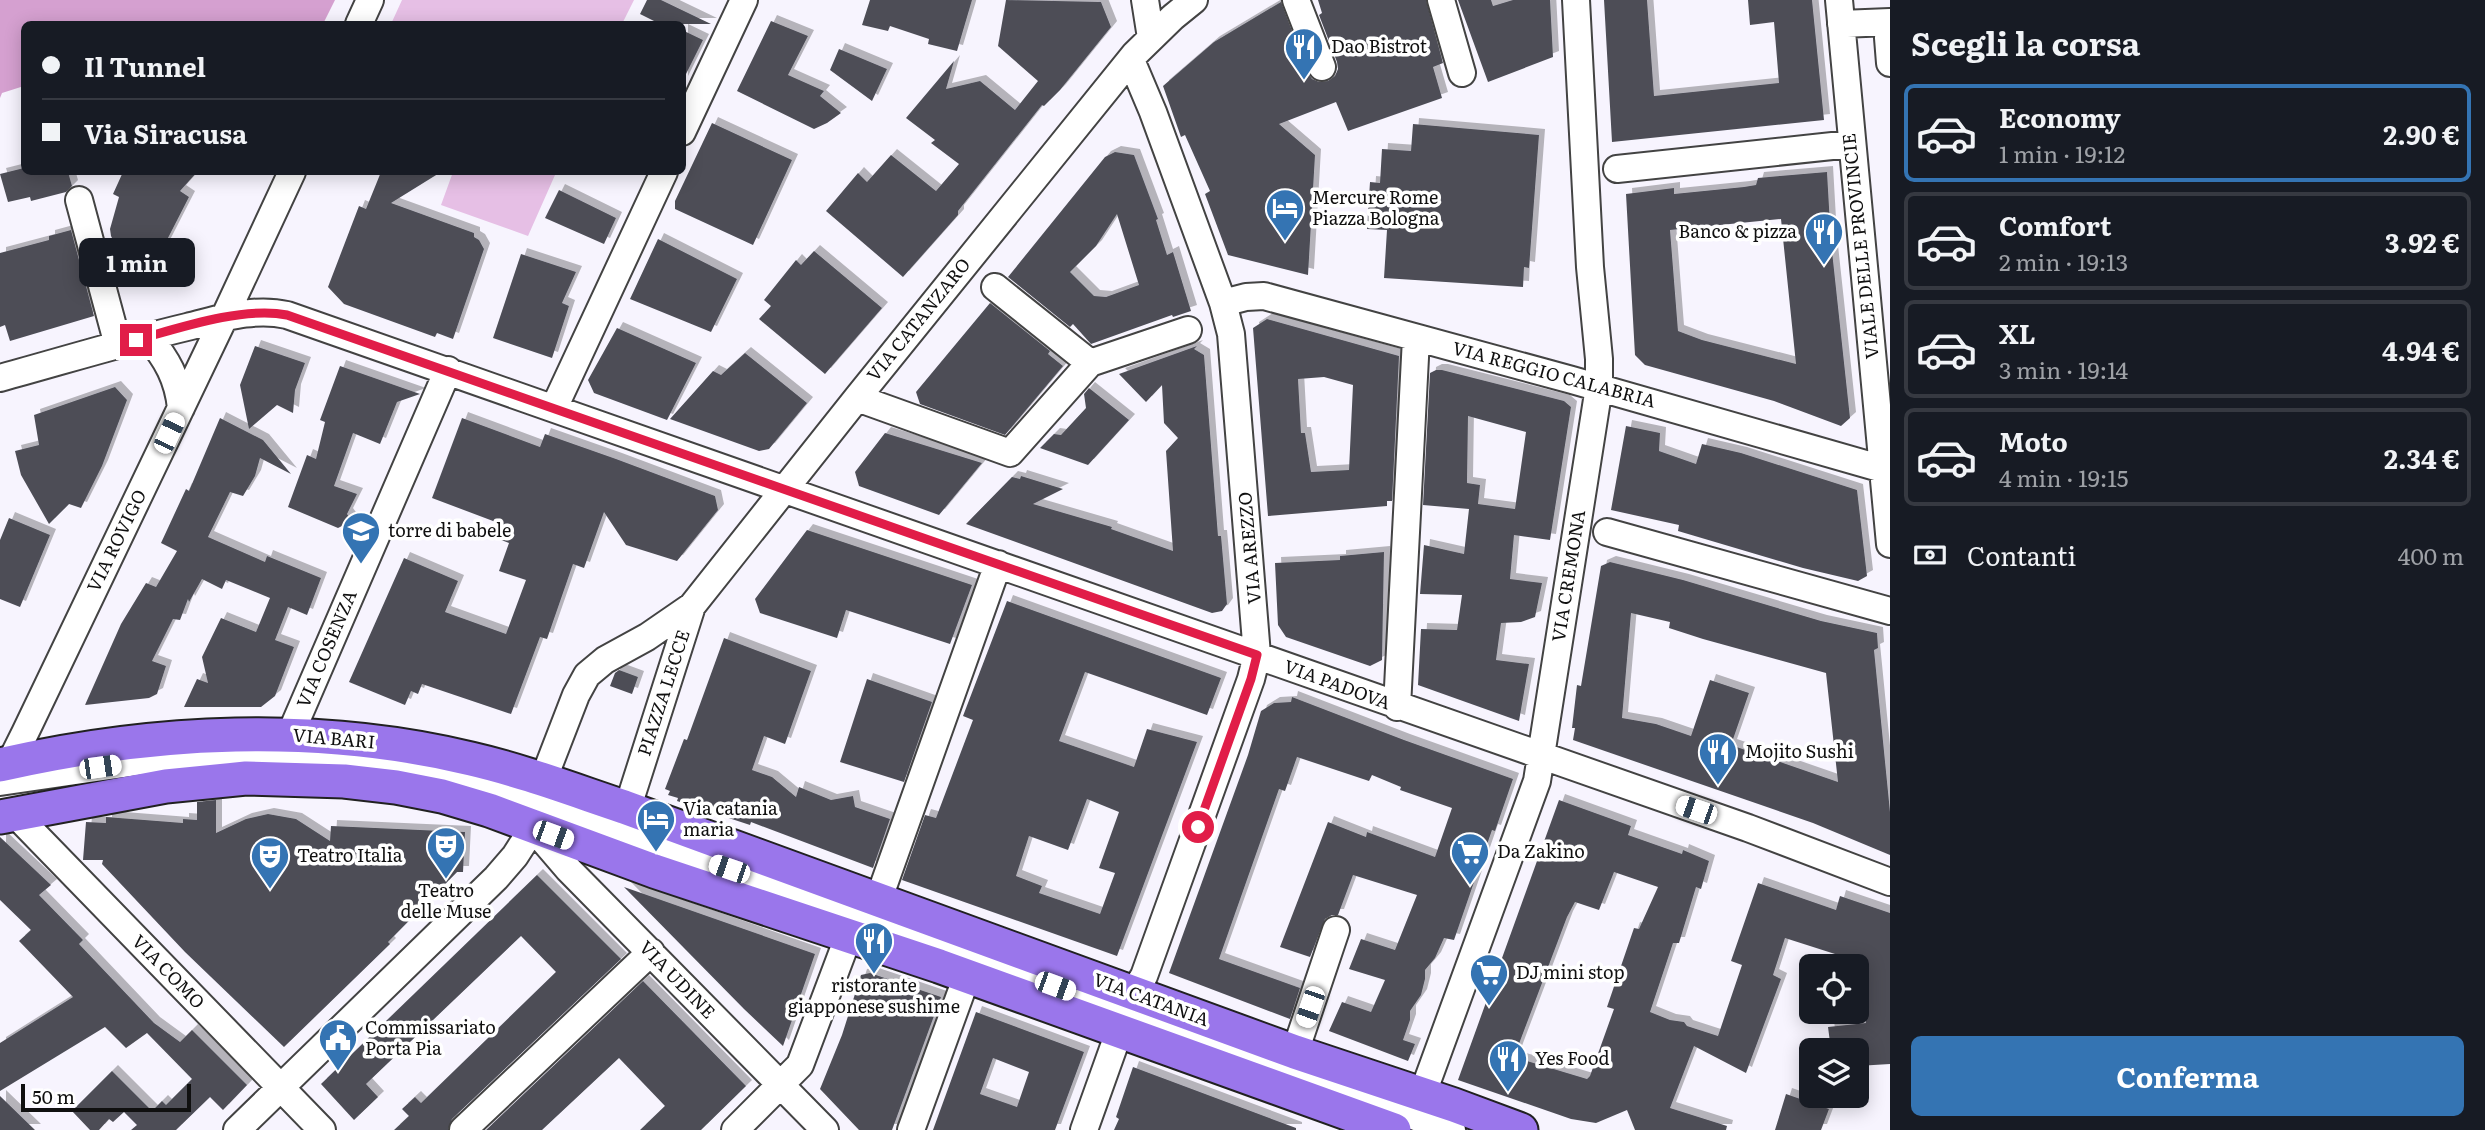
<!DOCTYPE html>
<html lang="it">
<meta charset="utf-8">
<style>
:root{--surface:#171b24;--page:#242831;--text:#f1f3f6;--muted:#9ea1a6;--line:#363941;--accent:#3474b3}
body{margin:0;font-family:Literata,serif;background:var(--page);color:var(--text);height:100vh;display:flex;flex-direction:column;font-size:26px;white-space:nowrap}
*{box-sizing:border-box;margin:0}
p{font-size:23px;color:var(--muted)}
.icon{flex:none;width:38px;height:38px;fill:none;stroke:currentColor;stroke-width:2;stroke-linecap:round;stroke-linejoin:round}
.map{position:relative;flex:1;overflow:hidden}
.side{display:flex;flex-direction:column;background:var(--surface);width:595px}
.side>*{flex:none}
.guide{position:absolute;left:21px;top:21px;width:665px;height:154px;border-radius:10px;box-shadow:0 4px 18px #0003;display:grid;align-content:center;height:154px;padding:0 21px;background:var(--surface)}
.tools{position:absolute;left:1799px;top:954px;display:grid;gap:14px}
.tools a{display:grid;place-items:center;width:70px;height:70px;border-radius:10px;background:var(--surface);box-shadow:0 4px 18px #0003;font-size:35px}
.scale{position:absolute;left:21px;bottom:18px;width:170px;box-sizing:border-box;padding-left:7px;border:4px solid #101010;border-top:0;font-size:19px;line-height:24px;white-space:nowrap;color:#101010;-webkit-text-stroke:5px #fff;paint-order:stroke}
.end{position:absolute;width:32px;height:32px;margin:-16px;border:9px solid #e11d48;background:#fff;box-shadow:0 0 0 4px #fff}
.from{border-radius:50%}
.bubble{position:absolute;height:49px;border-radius:10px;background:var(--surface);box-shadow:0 4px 18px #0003;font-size:23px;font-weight:700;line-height:49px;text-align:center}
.car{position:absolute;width:21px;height:42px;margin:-21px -10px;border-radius:9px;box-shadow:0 0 5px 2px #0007;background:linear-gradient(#fff 24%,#345 0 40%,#fff 0 76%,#345 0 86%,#fff 0)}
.guide b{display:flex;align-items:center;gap:24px;height:66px;font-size:26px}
.guide b+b{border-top:2px solid var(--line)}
.guide i{width:18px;height:18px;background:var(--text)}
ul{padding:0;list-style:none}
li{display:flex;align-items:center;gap:21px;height:98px;margin:0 14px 10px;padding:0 7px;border:4px solid var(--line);border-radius:10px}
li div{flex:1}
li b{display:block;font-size:26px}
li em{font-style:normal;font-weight:700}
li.current{border-color:var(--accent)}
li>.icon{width:63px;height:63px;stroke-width:1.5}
h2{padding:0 21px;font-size:32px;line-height:84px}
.pay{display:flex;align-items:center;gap:18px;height:77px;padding:0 21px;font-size:26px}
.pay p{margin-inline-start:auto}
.button{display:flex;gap:14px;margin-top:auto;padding:14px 21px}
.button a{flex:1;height:80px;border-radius:10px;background:var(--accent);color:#fff;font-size:28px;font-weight:700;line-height:80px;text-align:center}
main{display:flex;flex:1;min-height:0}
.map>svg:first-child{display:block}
</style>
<main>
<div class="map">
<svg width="1890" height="1130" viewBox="0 0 1890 1130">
<defs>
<filter id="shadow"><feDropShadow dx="6" dy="-6" stdDeviation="0" flood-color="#0004"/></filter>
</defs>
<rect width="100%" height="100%" fill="#f7f4fe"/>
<path fill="#e6bfe5" d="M402,0h232l-12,24h-231z
M453,172h96l6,3 -27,61 -87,-31z"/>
<path fill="#d5a0d0" d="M0,0h335l-12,24h-299v62l-22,7 -2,5z"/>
<path fill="#4d4e57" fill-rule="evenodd" filter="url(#shadow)" d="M647,0h14l50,24h-51l-20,-10z
M870,0h102l-15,51 -29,-7 1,-5 -39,-13 -2,5 -26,-6z
M1006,0l95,2 10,25 -51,63 -16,16 -2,-1 -84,106v4l-55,62 -77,-66 32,-38 9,9 24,-27 45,36 23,-27 -28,-21 4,-3 -29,-22 48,-57 -8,28 34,-8 35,29 23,-29 -40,-35z
M1318,0h108l17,63 -10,4 9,31 -94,33 -12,-29 -57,22 36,31 -7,120 -80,-20 -23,-61 5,-3 -25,-56 -4,2 -18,-51 51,-44 67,-40 27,71 4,6 7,3 9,-1 7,-5 3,-7 -1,-7 -18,-47 3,-2z
M1458,0h33l2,6 20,-6h37l3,57 -65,25z
M1604,0h43l7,96 125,-13 -5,-61 -24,3 -2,-25h64l12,120 -212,22z
M771,21l37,15 -20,39 36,16 -4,5 21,17 -14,10 -13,6 -77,-38z
M682,30l21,10 -21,42z
M839,49l48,20 -15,32 -42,-31z
M712,123l80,37 -39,85 -78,-36v-8z
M1413,124l126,11 -10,133 -5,-1 -1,20 -139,-9 3,-48 -20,-1 3,-47 10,1 2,-34 29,2z
M1115,152l19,3 24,64 -2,1 11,35 6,-3 18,59 -18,6 -1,-2 -81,29 -18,-20 -3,3 -62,-50 97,-120zM1117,214l22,71 -33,12 -12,-1 -24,-24 26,-26z
M24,168v4h44l4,14 -6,6 -35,9 -1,-4 -22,5 -8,-28z
M123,172h74l-17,19 9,6 -40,78 -28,-19 -10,-20 -1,-7 9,-32 -6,-3z
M381,172h60l-50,31 83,30v4l5,3 5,9 -31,90 -16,-6 -2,4 -91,-33 -16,-17 31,-81 7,3z
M1827,172l4,70 19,176 -9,8 -67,-25 -129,-36 -10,-10 -9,-161 48,-6v6l70,-7 12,-2 2,-7zM1781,219l15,145 -94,-24 -24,-9 -8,-101z
M559,190l57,28 -12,26 -59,-26z
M71,230l23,86 -84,25 -5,-16 -5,2v-74l49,-13v-4z
M658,239l79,40 -26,53 -81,-33z
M814,251l68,57 -57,66 -66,-55 12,-13 -7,-6 32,-40 5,5z
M521,254l55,18 -14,31 7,3 -17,52 -59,-20z
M990,303l60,48 -2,3 15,12 -58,69 -85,-31 -4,-12z
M1267,319l132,37 -7,145h-5v5l-119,10 -15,-188zM1324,377l29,8 -4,85 -38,2 -6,-39h-4l-3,-54z
M617,328l79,35 -29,57 -73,-27 -6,-13z
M255,346l50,17 -10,27 -2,23 -16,-8 -28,24 -9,-44z
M1197,346l-3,3 10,6 14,181h3l6,68 -5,7 -10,2 -246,-89 46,-47 8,2 1,-3 42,13 -30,15 79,23 -1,2 62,22 -7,-100 12,-13 -14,-15 -2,-38 -16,17 -27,-28z
M745,353l62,50 -38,46 -10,2 -89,-32 43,-48 8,4z
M340,366l80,28 -23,8 -17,42 -27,-11 -19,53 23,8 -10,20 5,7 -14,7 -50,-21 19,-52 9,4 9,-37 -5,-2z
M1436,370h6l122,31 7,6 -21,133 -36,-5 -4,44 32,4 -7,34 -14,5 -20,1 -5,37 33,4 -10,57 -101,-36 3,-56 36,1 5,-35 -42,-1 4,-49 40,9 5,-45 -46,-4 7,-132zM1468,416l58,16 -11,77 -37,-5 2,-19 -13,-2z
M115,387l12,13 -25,66 -21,42 -12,-4 -20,20 -28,-49 -6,-24 24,-6 -5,-30z
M1089,388l40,32 -41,45 -48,-17 14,-14 7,1 25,-27 -2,-14z
M220,418l43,22 28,34 -31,-16 -5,18 -12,20 -13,-4 -22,45 57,25 2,-6 54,22 -14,37 -19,-8 -13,33 19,7 -19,49 -14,11h-77l13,-28 11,4 -6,-26 19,-39 35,14 14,-34 -44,-18 -4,9 -20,-10 -13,23 -1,-3 -8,21 -7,-1 -21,42 14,5 -9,28 -8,4 -64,7 36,-81 25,-41 10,4 21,-36 -16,-8 25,-54 3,2z
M462,418l78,29 5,-13 71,25 99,37 3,14 -41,51 -51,-16 -22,-33 -20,56 -11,-4 -26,75 -7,-2 -29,77 -89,-30 -4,10 -7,-3 -6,14 -56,-23 55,-124 54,23 -13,31 61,22 20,-54 -27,-9 10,-28 -13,-5 5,-14 -69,-26z
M1626,426l34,7 -1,18 37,13 6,-20 39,9 116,37 10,86 -9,5 -55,-13 -125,-37 1,-6 -68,-15z
M885,433l97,30 -43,52 -80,-29 -4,-14z
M9,518l41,17 -30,72 -20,-8v-59z
M807,530l165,55 -22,59 -104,-34 -9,28 -77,-25 -5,-14z
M1384,552l-2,108 -12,6 -84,-29 -8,-12 -3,-62 65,-3v-4z
M1610,562l73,18 138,41 56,12 1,15 -4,2 16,162v43l-77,-32 -240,-83 2,-12h-3l5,-43 4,1 20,-120zM1631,613l39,9 -1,6 34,11 123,34 12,109 -107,-37 18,-52 -39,-13 -19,56 -35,-12 -34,-6z
M1007,601l214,77 -14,37 -122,-43 -26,69 75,26 13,-38 50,13 -80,214 -215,-76 23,-65 11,3 37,-98 -10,-4zM1087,799l32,13 -20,56 16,5 -15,41 -61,-21 3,-7 -26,-10 13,-40 39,14z
M724,638l87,33 -26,73 -21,-8 -12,34 20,7 24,20 3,-10 32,13 22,-4 2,11 35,12 -17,49 -122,-46 -1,3 -73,-24 1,-3 -10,-3 2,-4 -5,-2 19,-50 3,1z
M619,670l19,7 -6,17 -22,-8 5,-13z
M867,679l65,23 -28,80 -64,-20z
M1292,697l112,43 109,39 -18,52 -3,-1 -38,110 -10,-2 -9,20 -10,12v9l-4,16 -11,16v9l-7,20 12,4 -7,17 -79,-30 13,-29 29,10 14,-32 -36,-11 12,-30 34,11 22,-55 -64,-20 -15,40h-6l-7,4 -15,38 -30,-10 48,-125 38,15 1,-5 68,25 17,-49 -52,-18 1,-3 -29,-12 -3,6 -72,-24 -12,34 -6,-2 -60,170 81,29 -10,31 -121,-46 79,-218 13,-44 13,-8 17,-1z
M216,800v33l30,-14 22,-5 28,5 34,22 1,-15 134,6 -2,40h-6l-69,70 2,2 -106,103 -99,-95 -83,-88 1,-4h-20l3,-38 20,1v-6l77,6v-4l14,1v-18z
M1559,800l72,26 -3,9 54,19 1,-4 26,11 -8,28 -5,-2 -17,56h-6l-23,69 20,8 14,2 3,4 31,10 24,-71 -11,-4 27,-78 78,27 4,-14 50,17v151l-33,2v-16h-26l-3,-23 38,-4 -6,-61 -75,-24 -12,37 8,4 -35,94 -52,-27 -24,62 57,18 -1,4h-91l-8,-20 -31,13 -25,-4 -113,-39zM1614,872l44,15 -19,42 -5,-1 -27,79 7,2 -24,67 -3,3 -73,-22 53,-140 8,-15 24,8z
M0,837l51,48 -12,10 44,45 -4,4 75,79 26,19 12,-12 55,55 -24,25 -13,-13 -34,33h-45l6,-5 -13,-13 -11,10 -4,-3 -10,11h-9l-18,-19 40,-40 40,40 10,-10 4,4 26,-26 -45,-46 -21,15 -21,-21 -105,64v-48l73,-46 -54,-56 12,-11 -31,-30z
M537,875l84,84 -169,160 -4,11h-54l15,-14 -7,-7 13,-12 6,6 135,-131 -35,-36 -155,148 12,13 -24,23 -33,-36z
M624,887l191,67 -32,92 -39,-37z
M870,973l71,24 -49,133h-33l-39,-41 22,-54 19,-60z
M643,981l103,105 -45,44h-61l25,-24 -46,-48 -77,72h-56z
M976,1012l108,40 -29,78h-122zM993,1058l36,14 -12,35 -37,-13z
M1133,1067l163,61v2h-182l5,-11 -3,-2z
M1786,1094l43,15 -8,21h-46z
M0,1096l35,34h-35z"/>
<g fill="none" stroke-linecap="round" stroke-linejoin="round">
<g stroke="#434343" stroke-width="30">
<path id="minor" d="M1145,0l6,38
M1296,0l26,67
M1441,0l21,73
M1839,0l51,544
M359,24l11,-24
M1841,24l49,-2
M1890,29l-2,9 2,25
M682,132l62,-132
M1617,169l234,-25
M79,200l39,145
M995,287l95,76
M1223,303l23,-6 18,-1 308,84 318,91
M148,337c19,22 30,42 33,71
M0,378c62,-17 124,-36 187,-51 33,-8 66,-20 100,-12l1461,513 142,54
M857,398l153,55 80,-90 98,-33
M554,408l110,-236
M1607,532l283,79
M1397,707l19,-369
M290,735l158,-365
M1,775l9,-12 15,-30 199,-415 68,-146
M0,782l151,-22 91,-4 72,2 61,7 62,11 47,11 104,33 864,310
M525,785l15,-7 7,-8 29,-75 11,-20 18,-15 42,-23 45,-31 165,-208 278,-344 38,-37 21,-17
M14,813l308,317
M609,815l15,-8 8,-13 60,-188
M533,828l36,42 256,260
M878,901l120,-337
M1295,1052l41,-122
M1416,1112l121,-331 62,-394v-28l-9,-92 -14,-267
M237,1130l259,-252 19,-22 18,-28
M463,1130l188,-178
M735,1130l65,-65 49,-130
M911,1130l56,-154
M1084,1130l49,-137 11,-17 107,-297 6,-24 -26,-321 -8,-31 -70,-191 -22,-52"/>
</g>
<g stroke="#212121" stroke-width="37">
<path id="major" d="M0,765c153,-35 318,-43 471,-6 52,12 102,31 153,48l671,245 159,53 67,25
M0,817l166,-31 80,-8 98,3 52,6 46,9 47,14 165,61 285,95 455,164"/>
</g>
<use href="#minor" stroke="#fff" stroke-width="26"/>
<use href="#major" stroke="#9a76eb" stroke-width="33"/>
</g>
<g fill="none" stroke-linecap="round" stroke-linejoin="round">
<path stroke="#e11d48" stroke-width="9" d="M136,340c43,-12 108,-34 151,-25l970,340 -6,24 -53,148"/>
</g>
<defs>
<g id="restaurant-pin" transform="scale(2.0125)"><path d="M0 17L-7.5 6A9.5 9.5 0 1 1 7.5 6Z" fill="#3474b3" stroke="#fff"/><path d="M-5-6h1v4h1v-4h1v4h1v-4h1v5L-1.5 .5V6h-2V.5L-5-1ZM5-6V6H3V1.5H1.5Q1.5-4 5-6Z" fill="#fff"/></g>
<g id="hotel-pin" transform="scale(2.0125)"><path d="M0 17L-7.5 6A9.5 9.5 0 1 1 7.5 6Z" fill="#3474b3" stroke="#fff"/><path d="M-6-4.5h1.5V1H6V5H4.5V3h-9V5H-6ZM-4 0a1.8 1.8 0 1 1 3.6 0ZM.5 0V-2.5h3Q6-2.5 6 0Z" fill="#fff"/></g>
<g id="school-pin" transform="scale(2.0125)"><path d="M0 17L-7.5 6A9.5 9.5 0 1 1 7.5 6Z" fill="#3474b3" stroke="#fff"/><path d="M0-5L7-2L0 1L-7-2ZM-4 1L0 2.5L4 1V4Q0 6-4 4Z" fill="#fff"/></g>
<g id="theatre-pin" transform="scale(2.0125)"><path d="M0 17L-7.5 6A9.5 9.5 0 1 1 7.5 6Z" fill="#3474b3" stroke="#fff"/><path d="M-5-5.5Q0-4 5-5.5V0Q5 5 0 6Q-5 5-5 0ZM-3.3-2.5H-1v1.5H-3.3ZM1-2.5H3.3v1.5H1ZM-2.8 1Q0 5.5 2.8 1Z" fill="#fff"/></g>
<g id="supermarket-pin" transform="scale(2.0125)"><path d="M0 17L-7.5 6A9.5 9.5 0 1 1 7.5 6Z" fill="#3474b3" stroke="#fff"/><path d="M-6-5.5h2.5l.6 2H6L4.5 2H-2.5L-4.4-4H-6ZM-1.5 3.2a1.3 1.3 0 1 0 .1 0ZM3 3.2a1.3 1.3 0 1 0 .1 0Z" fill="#fff"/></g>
<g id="civic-pin" transform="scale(2.0125)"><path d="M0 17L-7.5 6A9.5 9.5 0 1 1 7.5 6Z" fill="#3474b3" stroke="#fff"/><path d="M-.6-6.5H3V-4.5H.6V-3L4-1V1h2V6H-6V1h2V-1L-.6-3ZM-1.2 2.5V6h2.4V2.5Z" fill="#fff"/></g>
</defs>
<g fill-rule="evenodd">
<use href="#restaurant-pin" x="1304" y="47"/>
<use href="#hotel-pin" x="1285" y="208"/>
<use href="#restaurant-pin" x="1824" y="232"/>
<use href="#school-pin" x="361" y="531"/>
<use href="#restaurant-pin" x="1718" y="752"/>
<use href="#hotel-pin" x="656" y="819"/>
<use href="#theatre-pin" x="446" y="846"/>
<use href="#supermarket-pin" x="1470" y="852"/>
<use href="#theatre-pin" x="270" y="856"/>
<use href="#restaurant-pin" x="874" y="941"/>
<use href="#supermarket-pin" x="1489" y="973"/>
<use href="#civic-pin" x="338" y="1038"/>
<use href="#restaurant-pin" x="1508" y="1059"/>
</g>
<g text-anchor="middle" stroke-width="7" stroke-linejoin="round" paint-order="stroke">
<g font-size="18" fill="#101010" stroke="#fff" text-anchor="start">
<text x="1331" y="53">Dao Bistrot</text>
<text x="1312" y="204">Mercure Rome<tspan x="1312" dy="21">Piazza Bologna</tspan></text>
<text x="1797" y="238" text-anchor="end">Banco &amp; pizza</text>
<text x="388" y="537">torre di babele</text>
<text x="1745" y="758">Mojito Sushi</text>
<text x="683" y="815">Via catania<tspan x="683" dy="21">maria</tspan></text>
<text x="1497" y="858">Da Zakino</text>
<text x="297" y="862">Teatro Italia</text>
<text x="446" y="897" text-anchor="middle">Teatro<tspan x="446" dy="21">delle Muse</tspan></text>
<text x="1516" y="979">DJ mini stop</text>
<text x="874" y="992" text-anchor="middle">ristorante<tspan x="874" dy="21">giapponese sushime</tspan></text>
<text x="365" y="1034">Commissariato<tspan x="365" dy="21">Porta Pia</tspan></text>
<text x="1535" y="1065">Yes Food</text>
</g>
<g font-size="18" fill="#101010" stroke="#fff">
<text transform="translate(1861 246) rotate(-96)" y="6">VIALE DELLE PROVINCIE</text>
<text transform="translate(919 320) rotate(-51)" y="6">VIA CATANZARO</text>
<text transform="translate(1554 375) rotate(15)" y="6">VIA REGGIO CALABRIA</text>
<text transform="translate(117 541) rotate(-64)" y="6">VIA ROVIGO</text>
<text transform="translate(1250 548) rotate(-95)" y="6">VIA AREZZO</text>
<text transform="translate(1569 576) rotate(-81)" y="6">VIA CREMONA</text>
<text transform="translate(327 649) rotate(-67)" y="6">VIA COSENZA</text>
<text transform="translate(1337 685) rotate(20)" y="6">VIA PADOVA</text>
<text transform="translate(664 693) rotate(-72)" y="6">PIAZZA LECCE</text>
<text transform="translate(334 739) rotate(5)" y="6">VIA BARI</text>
<text transform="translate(168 972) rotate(46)" y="6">VIA COMO</text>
<text transform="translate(677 980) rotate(46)" y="6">VIA UDINE</text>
<text transform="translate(1151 1000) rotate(20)" y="6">VIA CATANIA</text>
</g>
</g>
</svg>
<div class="tools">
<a><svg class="icon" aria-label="locate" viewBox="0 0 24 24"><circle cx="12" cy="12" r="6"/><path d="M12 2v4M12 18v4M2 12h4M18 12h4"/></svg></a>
<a><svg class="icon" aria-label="layers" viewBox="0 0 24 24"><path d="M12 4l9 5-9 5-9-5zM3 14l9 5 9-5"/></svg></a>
</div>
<div class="scale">50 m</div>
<i class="end from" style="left:1198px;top:827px"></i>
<i class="end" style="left:136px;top:340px"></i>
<div class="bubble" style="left:79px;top:238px;width:116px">1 min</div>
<i class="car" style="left:169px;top:433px;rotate:25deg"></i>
<i class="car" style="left:100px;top:767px;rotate:82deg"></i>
<i class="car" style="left:1696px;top:810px;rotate:289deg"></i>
<i class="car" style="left:553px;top:835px;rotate:110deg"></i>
<i class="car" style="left:729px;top:869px;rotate:289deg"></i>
<i class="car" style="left:1055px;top:986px;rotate:110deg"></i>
<i class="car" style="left:1310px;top:1007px;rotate:199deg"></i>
<div class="guide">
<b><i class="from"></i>Il Tunnel</b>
<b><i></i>Via Siracusa</b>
</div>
</div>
<section class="side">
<h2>Scegli la corsa</h2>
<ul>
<li class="current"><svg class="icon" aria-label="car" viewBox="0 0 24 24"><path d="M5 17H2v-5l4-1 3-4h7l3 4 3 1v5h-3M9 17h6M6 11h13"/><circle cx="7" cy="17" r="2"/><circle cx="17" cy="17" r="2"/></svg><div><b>Economy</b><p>1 min · 19:12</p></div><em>2.90 €</em></li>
<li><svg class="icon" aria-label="car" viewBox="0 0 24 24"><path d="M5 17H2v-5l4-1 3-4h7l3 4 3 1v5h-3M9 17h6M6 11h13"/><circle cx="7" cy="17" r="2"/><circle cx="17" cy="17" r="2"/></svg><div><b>Comfort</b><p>2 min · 19:13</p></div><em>3.92 €</em></li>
<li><svg class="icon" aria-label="car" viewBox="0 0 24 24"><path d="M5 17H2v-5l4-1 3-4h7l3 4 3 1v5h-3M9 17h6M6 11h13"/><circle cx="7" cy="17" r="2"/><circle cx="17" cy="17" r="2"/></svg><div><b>XL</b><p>3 min · 19:14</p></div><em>4.94 €</em></li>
<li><svg class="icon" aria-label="car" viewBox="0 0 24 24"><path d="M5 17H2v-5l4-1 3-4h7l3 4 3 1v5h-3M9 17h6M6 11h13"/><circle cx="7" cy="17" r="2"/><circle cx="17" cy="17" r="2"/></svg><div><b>Moto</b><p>4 min · 19:15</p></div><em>2.34 €</em></li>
</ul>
<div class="pay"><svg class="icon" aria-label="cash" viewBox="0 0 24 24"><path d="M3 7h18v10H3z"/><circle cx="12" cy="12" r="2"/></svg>Contanti<p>400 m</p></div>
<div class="button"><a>Conferma</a></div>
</section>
</main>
